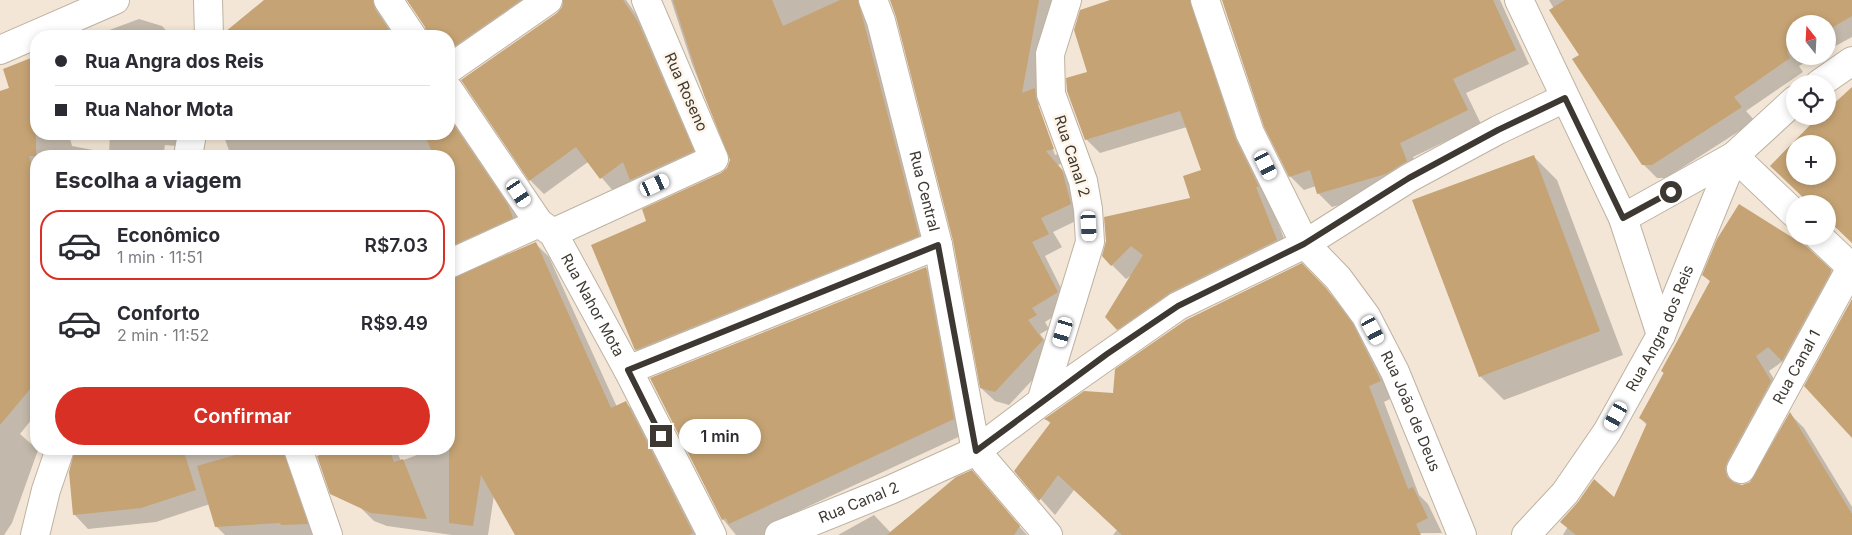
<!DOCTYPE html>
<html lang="pt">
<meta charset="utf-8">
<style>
:root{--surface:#fff;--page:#f7f7f7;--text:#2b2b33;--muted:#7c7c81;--line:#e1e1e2;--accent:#d93025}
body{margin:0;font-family:Inter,sans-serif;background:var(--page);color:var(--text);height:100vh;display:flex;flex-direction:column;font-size:19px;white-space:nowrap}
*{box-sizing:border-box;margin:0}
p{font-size:16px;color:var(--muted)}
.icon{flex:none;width:28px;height:28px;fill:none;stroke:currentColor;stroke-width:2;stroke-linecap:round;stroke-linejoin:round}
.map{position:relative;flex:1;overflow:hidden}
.details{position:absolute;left:30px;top:150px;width:425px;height:305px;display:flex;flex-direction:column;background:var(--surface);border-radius:20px;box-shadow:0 2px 8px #0003}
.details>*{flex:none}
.hud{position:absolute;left:30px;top:30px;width:425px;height:110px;border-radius:20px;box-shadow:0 2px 8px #0003;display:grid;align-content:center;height:110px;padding:0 25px;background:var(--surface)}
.needle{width:32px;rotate:342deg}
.fabs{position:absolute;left:1786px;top:15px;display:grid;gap:10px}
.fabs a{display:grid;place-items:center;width:50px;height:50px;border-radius:50%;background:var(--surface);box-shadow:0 2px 8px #0003;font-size:25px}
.end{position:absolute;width:22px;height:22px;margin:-11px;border:6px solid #3d3832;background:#fff;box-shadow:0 0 0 2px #fff}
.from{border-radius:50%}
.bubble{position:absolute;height:35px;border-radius:18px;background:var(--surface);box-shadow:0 2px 8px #0003;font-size:16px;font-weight:600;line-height:35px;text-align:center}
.car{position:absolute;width:15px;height:30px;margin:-15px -8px;border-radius:6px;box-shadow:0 0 4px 1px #0007;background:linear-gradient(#fff 24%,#345 0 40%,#fff 0 76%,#345 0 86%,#fff 0)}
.hud b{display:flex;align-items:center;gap:18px;height:48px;font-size:19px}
.hud b+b{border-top:1px solid var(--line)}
.hud i{width:12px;height:12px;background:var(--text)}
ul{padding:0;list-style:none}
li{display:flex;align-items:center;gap:15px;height:70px;margin:0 10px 8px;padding:0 15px;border:2px solid transparent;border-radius:20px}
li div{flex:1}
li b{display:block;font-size:19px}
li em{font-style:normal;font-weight:600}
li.active{border-color:var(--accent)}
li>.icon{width:45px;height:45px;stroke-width:1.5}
h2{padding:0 25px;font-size:22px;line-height:60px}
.button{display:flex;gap:10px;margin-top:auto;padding:10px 25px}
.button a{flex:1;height:58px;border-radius:30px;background:var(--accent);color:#fff;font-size:20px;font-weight:600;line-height:58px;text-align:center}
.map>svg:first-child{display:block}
</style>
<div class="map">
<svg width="1852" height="535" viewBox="0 0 1852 535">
<rect width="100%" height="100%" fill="#f3e6d6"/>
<path fill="#0003" fill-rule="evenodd" d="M266,0h130l1,36h-172l1,-4z
M407,0h149l-107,77v-41h-20l-3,-9z
M565,0h61l26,37 55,128 -62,29 -13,-14 -17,13 -27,-31 -44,32 -14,-14 28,-167 5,-6z
M671,0h208l53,249 -282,114 -14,-13 -44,-104 56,-24 73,-48 7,-6 3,-8 -39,-96z
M891,0h164l12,162 -9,3 17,20 9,32 -31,15 9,15 -17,9 25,50 -25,16 4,7 -9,5 16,21 -47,50 -14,-4 -14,-13 -27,-147 -57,-224zM1037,105h3l18,49 -3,1z
M1113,0h100l57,202 20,52 -158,89 -25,-26 25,-42 -6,4 -23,-23 88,-58 12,-27 -16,-44 -87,26 -14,-14 2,-67z
M1223,0h277l29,64 -63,29 15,31 -68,33 7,19 -20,12 -68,19 -14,-14 -2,-7 -12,4 -14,-14z
M1549,0h303v37l-24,13v-26h-33v32h22l-18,10 4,6 -57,39 9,10 -89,57h-9l-14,-14z
M139,19l23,7 10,10h-79z
M36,78v56h33l3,12 37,7 1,-19h68l-2,12 -11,-1 -2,11h-127v258l-16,20 18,16 -26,73 -8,12h-4v-443l10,-3 -2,-7z
M1852,88v154l-24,-23v-15l-56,-38 40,-41 16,-9v-5zM1795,144h33v32h-33z
M449,111l73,109 -73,53v-117l-224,-1 5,-2 -7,-19h226z
M1533,156l24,24 66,175 -119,45 -24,-24z
M535,243l14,14 68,150 9,-4 14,14 60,118h-183l-23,-40 -6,40h-36l-65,-9 -13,-5 -15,-15 -20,-57h57l5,12 32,-12h16v-168z
M1302,265l39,40 27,36 28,55 -12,6 35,93 9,9 14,29 -329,2 4,-5 -43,-40 -19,25 -39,-44 35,-47 -5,-5 68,-24z
M926,268l13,13 28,152 -188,87 6,15h-49l-13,-16z
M1831,271l14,15 -48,88 -14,-13 -14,10 16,26 -44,79 -2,8 3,2 8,-3 40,-69 14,14 48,79v28h-289l4,-7 48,-29 33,-73 -8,-8 71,-136 -7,-7z
M91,449h203l26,86h-95l-9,-9 -6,-22 -54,18 -68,7 -14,-15 2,-64z
M972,472l55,63h-189l36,-20 16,17 67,-54z"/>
<path fill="#c5a374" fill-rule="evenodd" d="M264,0h109l2,9 18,27h-168v-4z
M407,0h114l-72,50v-14h-22l-2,-9z
M563,0h60l15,22 56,129 -64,29 -7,-18 -23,17 -24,-32 -47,34 -68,-101 96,-67 5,-6z
M673,0h99l11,26 57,-26h18l61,236 -284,114 -44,-105 55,-24 -4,-12 79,-36 6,-5 3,-8 -26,-65z
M890,0h149l-17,93 13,-5 1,11 18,50 -8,2 16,19 9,34 -30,14 8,16 -17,8 26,50 -26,16 5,7 -9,5 15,20 -48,52 -15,-4 -27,-147 -57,-224z
M1110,0h80l45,138 24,49h-3l21,53 -106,52 -54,38 -12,-13 38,-62 -12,-9 -20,20 -9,-10 4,-15 -2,-24 86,-19 -7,-22 18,-6 -21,-59 -95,29 -18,-49 -1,-13 21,-6 -13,-42 6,-20z
M1222,0h271l23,50 -63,29 15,31 -68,33 7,18 -21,13 -69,20 -7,-24 -21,7 -25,-50z
M1565,0h287v16l-24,14v-6h-33v24l-8,4 3,6 -56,39 8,10 -90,58h-10l-70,-106 7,-4 -30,-45z
M36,56v100h-7l7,28v198l-36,43v-334l9,-3 -6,-19z
M1852,87v156l-24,-23v-16h-18l-40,-38 49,-50h9v-7zM1795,144h33v32h-33z
M449,118l59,87 5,13 -64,29v-91h-15l-10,-22h25z
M1534,155l66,176 -121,46 -67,-177z
M1739,204l67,42 26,24 -50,91 -14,-14 -12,9 15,25 -44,81 -2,7 2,8 7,6 8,2 8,-3 40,-70 62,102v21h-276l-16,-13 18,-20 16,-23 20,18 33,-74 -8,-5 25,-45 -3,-2 49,-90 -8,-6 15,-36z
M536,242l75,166 15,-7 67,132 -4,2h-174l-34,-60 -8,51 -24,-3v-244z
M1302,263l24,25 27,36 28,57 -12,5 39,103 5,-2 15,31 -12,6 5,11h-299l-64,-60 -19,26 -25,-30 37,-49 -7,-3 6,-4 34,-24 29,2 2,-24 71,-49z
M926,267l28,152 -225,105 -3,-6 -4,2 -72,-142z
M1852,299v139l-48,-52z
M75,449h108l13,41 -55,18 -68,7 -4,-43z
M237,449h46l25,75 -27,1 -1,-2 -65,4 -18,-61 42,-12z
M335,449h54l5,13 9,-3 24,60 -56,-6 -41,-19 -13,-38z
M972,470l48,56 -6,9h-127l69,-58z"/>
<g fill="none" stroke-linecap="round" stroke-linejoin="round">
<g stroke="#beb2a2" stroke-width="30">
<g id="minor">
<path d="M208,0l1,36"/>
<path d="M388,0l24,36"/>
<path id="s1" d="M873,0l8,21 57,224 38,206 72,84"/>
<path id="s2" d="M1205,0l45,133 55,111 33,34 28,38 29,56 67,163"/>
<path d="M1519,0l104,218 38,117"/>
<path d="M0,50l115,-50"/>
<path d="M449,69l99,-69"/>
<path d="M1819,84l33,-23"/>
<path id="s3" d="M449,90l90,133 14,10 75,137 84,165"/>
<path d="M188,156l4,-22"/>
<path d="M1623,218l111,-62 61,58"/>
<path d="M553,233l161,-74 -68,-159"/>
<path d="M1818,236l34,32"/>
<path d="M449,264l90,-41"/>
<path d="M628,370l310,-125"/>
<path d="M1041,402l137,-96 127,-62 104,-66 89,-48 67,-32"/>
<path d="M298,449l30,86"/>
<path id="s4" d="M1741,469l111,-203"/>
<path d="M35,535l11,-45 14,-41"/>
<path id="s5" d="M779,535l111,-45 86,-39 65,-49 49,-160 -2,-33 -5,-28 -32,-87 -1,-40 17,-54"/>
<path id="s6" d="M1526,535l39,-42 42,-61 54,-97 73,-179 61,-56"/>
</g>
</g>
<use href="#minor" stroke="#fff" stroke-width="28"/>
</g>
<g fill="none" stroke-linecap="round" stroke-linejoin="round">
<path stroke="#3d3832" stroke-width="6" d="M661,436l-33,-66 310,-125 38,206 131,-97 71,-48 126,-62 105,-66 89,-48 67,-32 58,120 48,-26"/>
</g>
<g text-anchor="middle" stroke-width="5" stroke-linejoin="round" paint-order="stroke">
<g font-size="15" fill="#3d3832" stroke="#fef4e7">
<text transform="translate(686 92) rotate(66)" y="5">Rua Roseno</text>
<text transform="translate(1072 156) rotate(72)" y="5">Rua Canal 2</text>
<text dy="5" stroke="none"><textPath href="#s1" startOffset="198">Rua Central</textPath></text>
<text dy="5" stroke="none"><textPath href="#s3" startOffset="260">Rua Nahor Mota</textPath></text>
<text dy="5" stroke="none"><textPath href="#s6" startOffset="248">Rua Angra dos Reis</textPath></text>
<text dy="5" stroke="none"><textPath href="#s4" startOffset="116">Rua Canal 1</textPath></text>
<text dy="5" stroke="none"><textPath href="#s2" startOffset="464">Rua João de Deus</textPath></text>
<text dy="5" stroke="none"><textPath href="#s5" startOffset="86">Rua Canal 2</textPath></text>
</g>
</g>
</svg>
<div class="fabs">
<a><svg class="needle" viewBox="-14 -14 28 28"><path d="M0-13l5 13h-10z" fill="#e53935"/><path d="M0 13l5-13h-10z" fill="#7c7c81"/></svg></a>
<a><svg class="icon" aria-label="locate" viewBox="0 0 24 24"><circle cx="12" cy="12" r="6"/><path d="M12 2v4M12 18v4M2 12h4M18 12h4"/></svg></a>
<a>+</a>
<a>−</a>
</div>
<i class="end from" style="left:1671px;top:192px"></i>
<i class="end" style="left:661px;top:436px"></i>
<div class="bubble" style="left:679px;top:419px;width:82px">1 min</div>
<i class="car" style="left:1266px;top:165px;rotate:154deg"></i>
<i class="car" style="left:655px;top:185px;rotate:65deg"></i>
<i class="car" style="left:519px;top:193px;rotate:146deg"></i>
<i class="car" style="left:1089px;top:226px;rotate:177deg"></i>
<i class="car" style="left:1373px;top:330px;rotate:152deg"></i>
<i class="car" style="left:1063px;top:332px;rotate:197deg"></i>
<i class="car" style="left:1616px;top:416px;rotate:209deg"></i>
<div class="hud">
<b><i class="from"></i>Rua Angra dos Reis</b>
<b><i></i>Rua Nahor Mota</b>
</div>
<section class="details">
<h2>Escolha a viagem</h2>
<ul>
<li class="active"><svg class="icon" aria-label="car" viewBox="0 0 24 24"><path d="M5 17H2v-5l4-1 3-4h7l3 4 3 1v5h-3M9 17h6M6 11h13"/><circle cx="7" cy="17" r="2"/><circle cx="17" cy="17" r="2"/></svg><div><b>Econômico</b><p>1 min · 11:51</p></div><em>R$7.03</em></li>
<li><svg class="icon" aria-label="car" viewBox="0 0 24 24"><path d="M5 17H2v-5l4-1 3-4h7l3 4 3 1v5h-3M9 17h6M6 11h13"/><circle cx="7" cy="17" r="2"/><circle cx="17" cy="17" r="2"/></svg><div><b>Conforto</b><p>2 min · 11:52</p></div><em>R$9.49</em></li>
</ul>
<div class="button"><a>Confirmar</a></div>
</section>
</div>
